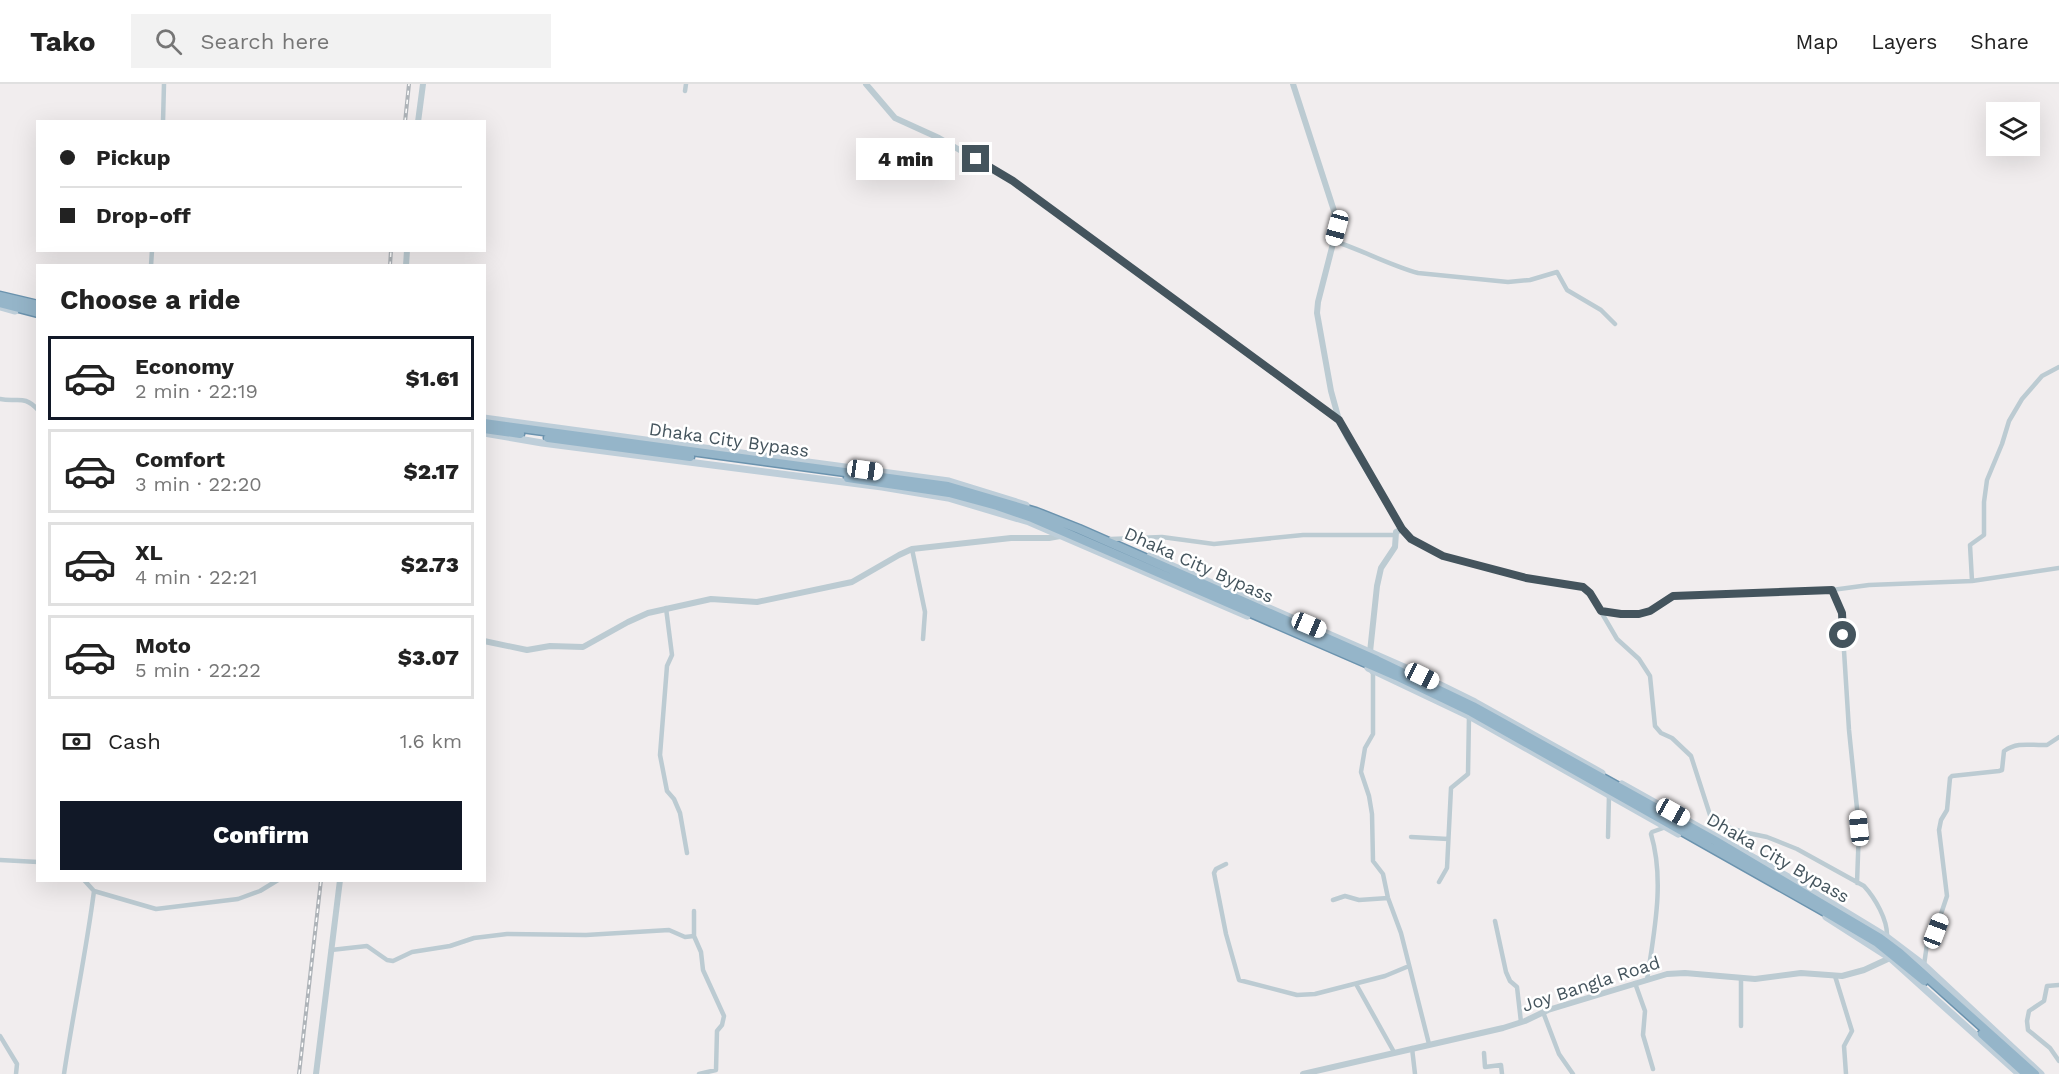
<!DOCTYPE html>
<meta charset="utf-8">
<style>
:root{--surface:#fff;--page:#f2f2f2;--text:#222;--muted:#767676;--line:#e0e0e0;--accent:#111827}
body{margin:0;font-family:"Work Sans",sans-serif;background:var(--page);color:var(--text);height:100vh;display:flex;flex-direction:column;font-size:22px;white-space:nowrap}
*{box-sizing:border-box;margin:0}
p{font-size:20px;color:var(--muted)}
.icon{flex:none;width:33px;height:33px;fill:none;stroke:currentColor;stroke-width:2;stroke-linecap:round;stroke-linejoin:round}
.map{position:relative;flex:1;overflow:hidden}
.panel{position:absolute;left:36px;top:180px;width:450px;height:618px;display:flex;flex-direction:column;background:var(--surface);border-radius:0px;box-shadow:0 6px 24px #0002}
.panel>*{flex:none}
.guide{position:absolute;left:36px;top:36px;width:450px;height:132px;border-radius:0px;box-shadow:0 6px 24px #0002;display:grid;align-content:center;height:132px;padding:0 24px;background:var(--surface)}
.buttons{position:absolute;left:1986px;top:18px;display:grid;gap:12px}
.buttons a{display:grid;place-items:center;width:54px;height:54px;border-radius:0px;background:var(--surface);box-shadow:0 6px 24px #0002;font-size:30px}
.end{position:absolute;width:27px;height:27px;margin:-14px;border:8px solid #44545d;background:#fff;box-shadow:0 0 0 3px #fff}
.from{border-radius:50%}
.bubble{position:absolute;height:42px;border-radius:0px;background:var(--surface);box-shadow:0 6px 24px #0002;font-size:20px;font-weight:800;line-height:42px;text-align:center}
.car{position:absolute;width:18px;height:36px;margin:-18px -9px;border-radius:8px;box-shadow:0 0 4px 2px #0007;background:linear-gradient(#fff 24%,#345 0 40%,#fff 0 76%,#345 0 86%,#fff 0)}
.guide b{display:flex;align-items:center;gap:21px;height:57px;font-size:22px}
.guide b+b{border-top:2px solid var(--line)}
.guide i{width:15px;height:15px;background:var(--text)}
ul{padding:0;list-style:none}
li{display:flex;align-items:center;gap:18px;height:84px;margin:0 12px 9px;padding:0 12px;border:3px solid var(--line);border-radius:0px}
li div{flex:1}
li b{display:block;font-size:22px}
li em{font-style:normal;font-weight:800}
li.current{border-color:var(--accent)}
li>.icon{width:54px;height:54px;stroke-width:1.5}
h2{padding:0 24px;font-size:27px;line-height:72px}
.pay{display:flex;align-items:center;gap:15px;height:66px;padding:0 24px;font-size:22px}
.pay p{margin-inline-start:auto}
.cta{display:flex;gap:12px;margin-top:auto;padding:12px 24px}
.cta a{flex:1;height:69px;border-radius:0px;background:var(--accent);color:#fff;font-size:24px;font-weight:800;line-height:69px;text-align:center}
header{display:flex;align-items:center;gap:36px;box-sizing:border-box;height:84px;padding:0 30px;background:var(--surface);border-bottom:2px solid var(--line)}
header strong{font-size:28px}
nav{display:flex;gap:33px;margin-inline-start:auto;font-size:21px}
.search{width:420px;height:54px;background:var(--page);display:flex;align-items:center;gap:15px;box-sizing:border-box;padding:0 21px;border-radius:0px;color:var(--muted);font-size:22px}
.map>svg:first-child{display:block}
</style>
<header>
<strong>Tako</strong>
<div class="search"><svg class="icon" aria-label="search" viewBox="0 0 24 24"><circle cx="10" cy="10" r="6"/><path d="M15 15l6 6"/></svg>Search here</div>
<nav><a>Map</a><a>Layers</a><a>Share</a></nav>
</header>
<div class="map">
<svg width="2059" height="990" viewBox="0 0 2059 990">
<rect width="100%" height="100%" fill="#f1edee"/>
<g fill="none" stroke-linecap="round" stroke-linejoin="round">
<g stroke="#6b93ae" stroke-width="11">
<path id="trunk" d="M0,212l38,9
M0,219l38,10
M484,339l464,63 88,26 43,17 298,131 96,46 243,135 164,97 20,15 135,121
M484,345l36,5
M548,354l142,19
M848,394l101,15 48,13 35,12 364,158 75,36 349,197 56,33 48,39
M1982,950l44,40"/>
</g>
<path stroke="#bccbd2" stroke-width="4.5" d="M685,7l1,-7
M163,38l1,-38
M1334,157c28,9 55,24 84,32l90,9 22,-2 27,-8 10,18 34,20 14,14
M151,182l1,-16
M2059,283l-17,9 -20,23 -13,22 -7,23 -15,36 -3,22v33l-14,10 2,36 87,-13
M0,315c17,4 24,-5 38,11
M1402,445l9,10 32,17 96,25 39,5 12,7 27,46 22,20 11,17 5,50 6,7 11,5 19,18 20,62 19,10 13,4 24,5 30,12 67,37c11,12 24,34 23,51
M1111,455l51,-2 52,7 89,-9h92
M912,465l13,63 -2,27
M1832,506l8,18 2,11 7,111 10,98 -2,55
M666,524l6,47 -5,11 -7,89 7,36 7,8 6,14 7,40
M1601,527l20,3h18l11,-3 23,-15 159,-6 37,-5 103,-4
M1371,586l2,4v60l-8,14 -4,24 8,24 3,18 1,47 10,13 5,24 13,35 28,111
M1411,753l37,2
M1608,753l1,-42
M0,776l38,2
M1226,780l-10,5 -2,4 12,61 13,46 58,15 18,-1 70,-18 24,-10
M84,796l10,11 62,18 82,-10 22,-8 18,-11
M1439,798l8,-14 4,-80 17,-14 1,-58
M1333,816l12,-4 14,4 29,-2
M694,827v25l7,16 2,18 21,46 -2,9 -5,6 -1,39 -17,4
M1495,837l11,51 4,9 7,6 4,35
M331,866l36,-4 20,14 6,1 19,-9 38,-6 24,-8 33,-4 79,1 83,-5 16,7 9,-1
M1924,881l3,-21 7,-9 13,-39 -8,-66 2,-10 6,-10 3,-32 2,-2 47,-5 3,-1 2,-19c15,-10 27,-5 43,-6l12,-8
M1835,892l17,55 -8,15 2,28
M1741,894v48
M1647,896c7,-48 18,-99 4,-146l1,-2 14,-5
M1635,899l10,28 -2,24 10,34
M1356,900l38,68
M2059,901l-12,1 -3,15 -15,10 -2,10 1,9 22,18 9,13
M1543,928l16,42 14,20
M0,952l17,28 -1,10
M1412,964l3,26
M1484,969l1,14 16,-2 1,9
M64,990c9,-61 22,-121 30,-183"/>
<path stroke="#bccbd2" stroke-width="6" d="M866,0l29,34 44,20 74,43 325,239
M1293,0l44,136v8l-19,74 -1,11 14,78 8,29 8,17 55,92 -6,3 -1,15 -14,21 -4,18 -7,66
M418,38l5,-38
M406,182l1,-16
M484,557l43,9 23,-4 33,1 45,-25 20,-9 63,-14 46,3 95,-20 47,-27 13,-6 99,-11h38l11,-2
M316,990l24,-194
M1303,990l200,-46 22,-7 23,-11 119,-36 18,-1 70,6 46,-6 41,3 22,-6 26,-12"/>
<path stroke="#beced9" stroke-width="7" d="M0,223l15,4
M484,334l465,63 77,24
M484,349l58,10 340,44 66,11 81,24 218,94
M1150,472l254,111 71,35 127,71
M1368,584l101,48 209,118
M1622,700l163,91 102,62 37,28 117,109
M1826,833l64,41 129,116"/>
<use href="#trunk" stroke="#95b5c9" stroke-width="8"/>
<g stroke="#afb4b9" stroke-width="4">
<path id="rail" d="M405,38l4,-38
M390,182l1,-16
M299,990l22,-194"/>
</g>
<use href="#rail" stroke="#fff" stroke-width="1.5" stroke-dasharray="4.5" stroke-linecap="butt"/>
</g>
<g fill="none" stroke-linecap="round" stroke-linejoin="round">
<path stroke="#44545d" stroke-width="8" d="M976,75l37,22 326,239 63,109 9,10 32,17 83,22 57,9 7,6 11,18 20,3h18l11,-3 23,-15 159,-6 10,23 1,22"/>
</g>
<g text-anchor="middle" stroke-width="5" stroke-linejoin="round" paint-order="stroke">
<g font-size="18" fill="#44545d" stroke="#fff">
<text transform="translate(729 356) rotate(8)" y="6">Dhaka City Bypass</text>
<text transform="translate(1199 481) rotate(24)" y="6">Dhaka City Bypass</text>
<text transform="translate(1778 774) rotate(30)" y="6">Dhaka City Bypass</text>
<text transform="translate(1591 900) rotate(-18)" y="6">Joy Bangla Road</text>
</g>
</g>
</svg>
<div class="buttons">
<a><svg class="icon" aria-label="layers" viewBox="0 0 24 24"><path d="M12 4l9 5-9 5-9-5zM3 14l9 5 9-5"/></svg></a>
</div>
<i class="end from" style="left:1843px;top:551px"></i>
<i class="end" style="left:976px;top:75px"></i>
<div class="bubble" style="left:856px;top:54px;width:99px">4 min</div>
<i class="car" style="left:1337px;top:144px;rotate:195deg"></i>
<i class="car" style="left:865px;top:386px;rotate:98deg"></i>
<i class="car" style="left:1309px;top:541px;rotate:113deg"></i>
<i class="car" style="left:1422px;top:592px;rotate:116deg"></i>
<i class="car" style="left:1673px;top:728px;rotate:119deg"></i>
<i class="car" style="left:1859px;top:744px;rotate:354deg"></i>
<i class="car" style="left:1936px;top:847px;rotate:21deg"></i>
<div class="guide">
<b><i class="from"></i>Pickup</b>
<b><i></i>Drop-off</b>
</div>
<section class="panel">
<h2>Choose a ride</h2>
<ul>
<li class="current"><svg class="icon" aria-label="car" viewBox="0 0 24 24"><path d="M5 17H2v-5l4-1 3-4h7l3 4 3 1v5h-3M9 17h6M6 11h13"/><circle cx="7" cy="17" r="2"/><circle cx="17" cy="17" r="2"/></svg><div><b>Economy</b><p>2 min · 22:19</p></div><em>$1.61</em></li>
<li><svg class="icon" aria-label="car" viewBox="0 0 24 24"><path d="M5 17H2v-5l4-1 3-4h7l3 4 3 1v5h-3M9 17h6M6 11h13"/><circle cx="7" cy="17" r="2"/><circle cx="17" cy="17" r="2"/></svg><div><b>Comfort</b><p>3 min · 22:20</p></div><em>$2.17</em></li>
<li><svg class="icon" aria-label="car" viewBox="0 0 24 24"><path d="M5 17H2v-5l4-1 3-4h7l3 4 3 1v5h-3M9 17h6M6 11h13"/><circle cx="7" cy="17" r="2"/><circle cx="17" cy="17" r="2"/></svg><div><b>XL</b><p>4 min · 22:21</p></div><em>$2.73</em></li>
<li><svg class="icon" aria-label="car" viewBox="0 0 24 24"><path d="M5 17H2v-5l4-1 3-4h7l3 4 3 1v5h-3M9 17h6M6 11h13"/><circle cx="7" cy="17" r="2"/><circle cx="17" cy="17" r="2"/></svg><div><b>Moto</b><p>5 min · 22:22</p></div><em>$3.07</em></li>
</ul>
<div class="pay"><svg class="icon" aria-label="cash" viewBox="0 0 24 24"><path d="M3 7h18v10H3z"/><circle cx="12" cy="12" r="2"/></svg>Cash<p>1.6 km</p></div>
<div class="cta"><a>Confirm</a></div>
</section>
</div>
